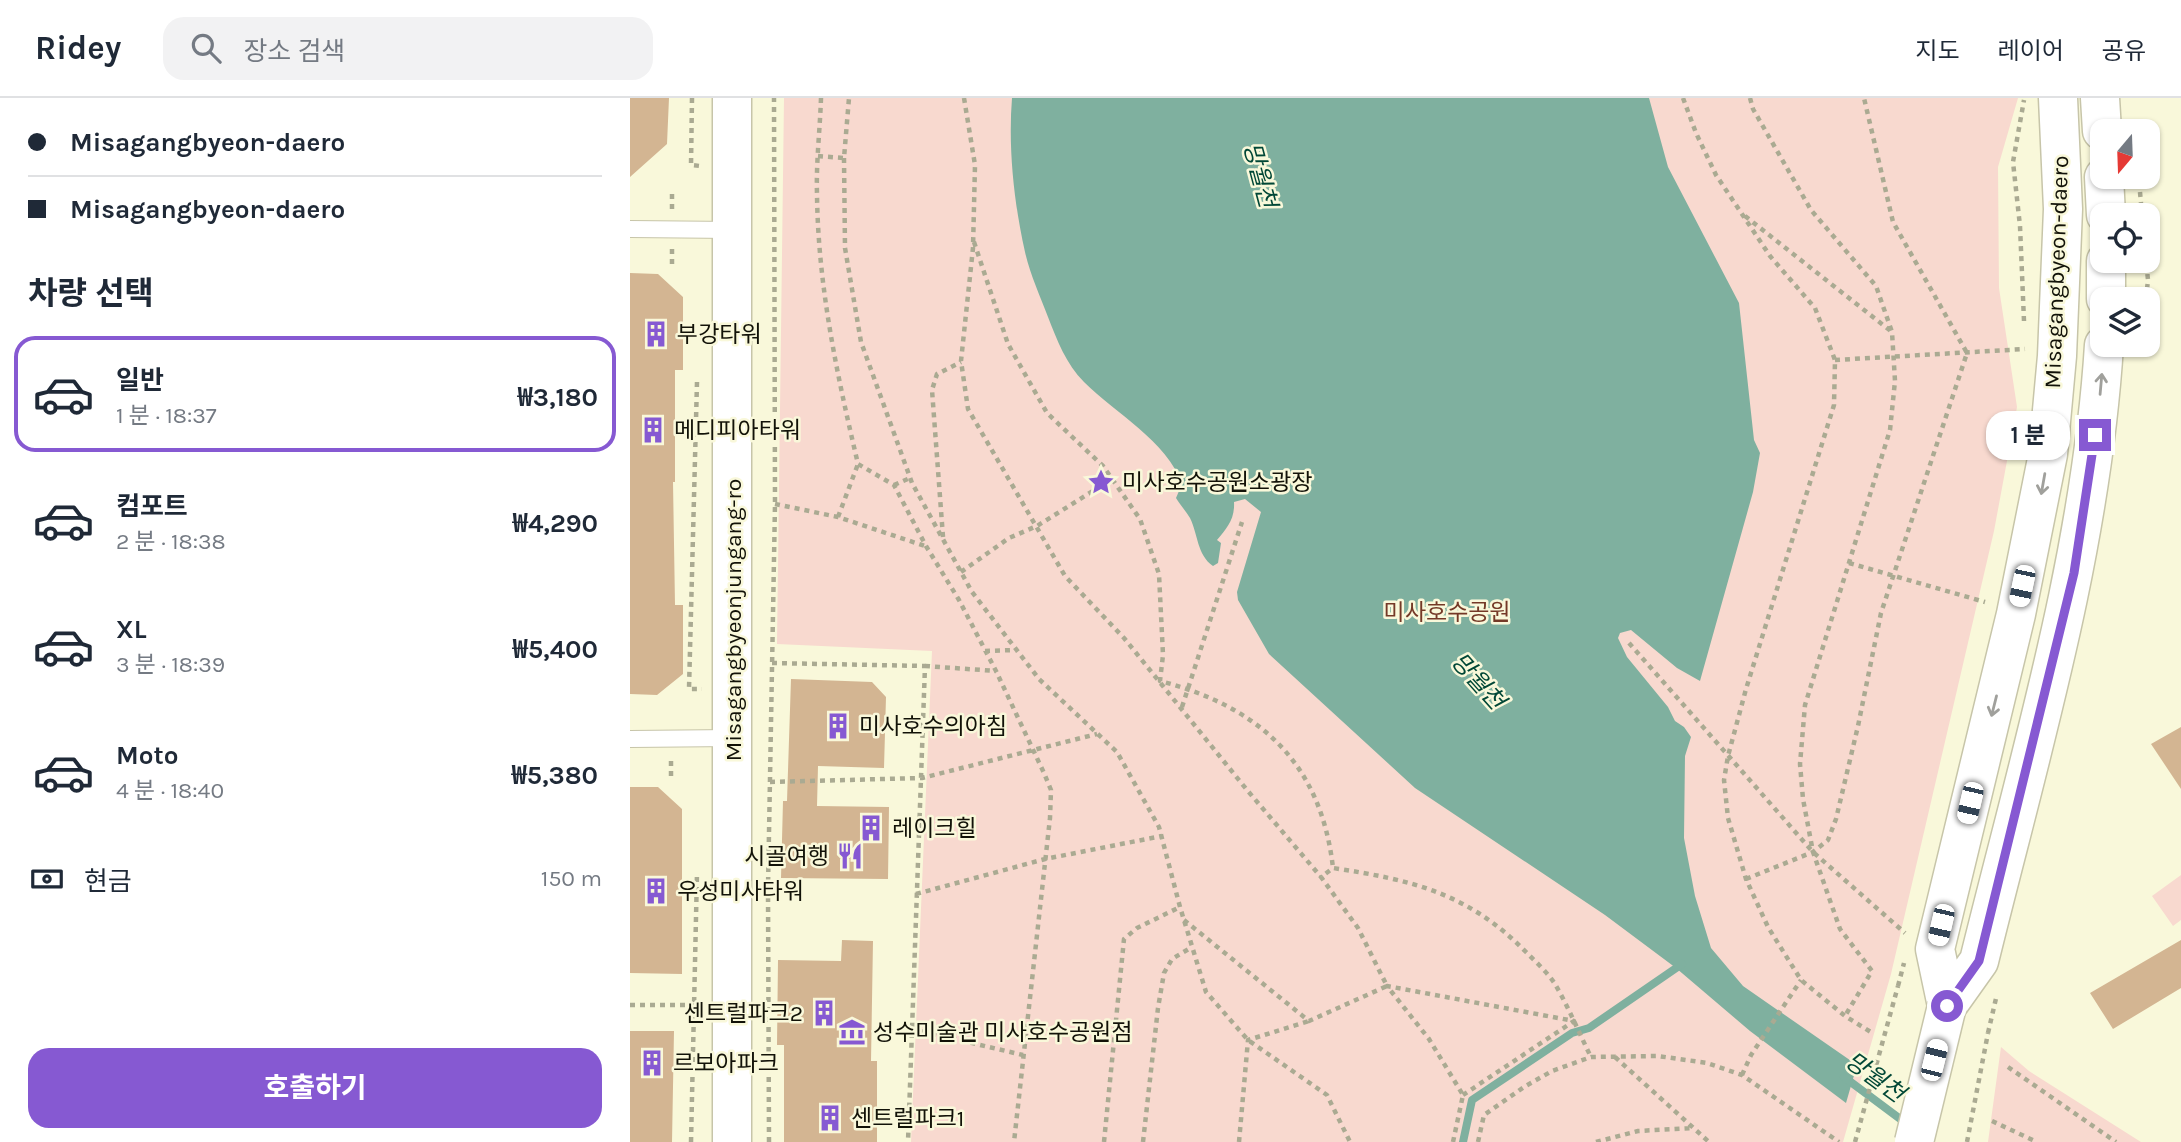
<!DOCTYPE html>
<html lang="ko">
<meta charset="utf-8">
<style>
:root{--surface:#fff;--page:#f2f2f3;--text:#1f2937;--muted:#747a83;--line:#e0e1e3;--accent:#8659d2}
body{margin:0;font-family:Karla,"Noto Sans KR",sans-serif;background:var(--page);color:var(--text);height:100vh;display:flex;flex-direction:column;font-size:26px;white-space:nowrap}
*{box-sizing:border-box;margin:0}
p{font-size:23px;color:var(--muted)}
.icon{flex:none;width:38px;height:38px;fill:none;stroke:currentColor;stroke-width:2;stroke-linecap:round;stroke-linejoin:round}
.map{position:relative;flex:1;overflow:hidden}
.side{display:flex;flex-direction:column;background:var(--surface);width:630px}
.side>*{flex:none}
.top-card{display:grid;align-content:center;height:154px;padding:0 28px;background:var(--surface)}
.needle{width:46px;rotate:199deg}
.buttons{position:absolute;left:1460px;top:21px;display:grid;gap:14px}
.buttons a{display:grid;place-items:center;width:70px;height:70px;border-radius:14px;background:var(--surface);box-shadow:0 2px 5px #0004;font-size:35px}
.end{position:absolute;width:32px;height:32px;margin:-16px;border:9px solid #8659d2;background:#fff;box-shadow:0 0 0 4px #fff}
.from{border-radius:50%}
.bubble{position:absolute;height:49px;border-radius:21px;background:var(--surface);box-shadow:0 2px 5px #0004;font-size:23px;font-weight:700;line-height:49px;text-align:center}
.car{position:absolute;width:21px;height:42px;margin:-21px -10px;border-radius:9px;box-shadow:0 0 5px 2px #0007;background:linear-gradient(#fff 24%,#345 0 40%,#fff 0 76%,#345 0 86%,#fff 0)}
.top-card b{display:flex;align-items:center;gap:24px;height:66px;font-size:26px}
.top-card b+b{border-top:2px solid var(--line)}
.top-card i{width:18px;height:18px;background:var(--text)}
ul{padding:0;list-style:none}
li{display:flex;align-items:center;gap:21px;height:116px;margin:0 14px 10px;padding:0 14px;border:4px solid transparent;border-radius:21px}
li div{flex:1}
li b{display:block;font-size:26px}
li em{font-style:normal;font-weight:700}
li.selected{border-color:var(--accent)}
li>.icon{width:63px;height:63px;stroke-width:1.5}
h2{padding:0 28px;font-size:32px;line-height:84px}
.pay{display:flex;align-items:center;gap:18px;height:77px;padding:0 28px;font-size:26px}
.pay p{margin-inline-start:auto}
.cta{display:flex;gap:14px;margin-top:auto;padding:14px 28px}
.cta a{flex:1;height:80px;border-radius:21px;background:var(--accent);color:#fff;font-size:28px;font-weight:700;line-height:80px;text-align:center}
header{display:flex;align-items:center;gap:42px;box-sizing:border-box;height:98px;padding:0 35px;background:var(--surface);border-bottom:2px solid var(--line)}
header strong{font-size:33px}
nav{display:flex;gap:38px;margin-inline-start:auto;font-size:24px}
.search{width:490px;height:63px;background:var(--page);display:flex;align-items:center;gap:18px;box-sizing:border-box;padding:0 24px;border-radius:21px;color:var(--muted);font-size:26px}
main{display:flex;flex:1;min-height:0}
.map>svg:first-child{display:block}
</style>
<header>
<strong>Ridey</strong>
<div class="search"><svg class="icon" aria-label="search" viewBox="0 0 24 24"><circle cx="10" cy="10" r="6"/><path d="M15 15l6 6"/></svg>장소 검색</div>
<nav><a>지도</a><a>레이어</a><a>공유</a></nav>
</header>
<main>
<section class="side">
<div class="top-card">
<b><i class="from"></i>Misagangbyeon-daero</b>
<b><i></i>Misagangbyeon-daero</b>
</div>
<h2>차량 선택</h2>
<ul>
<li class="selected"><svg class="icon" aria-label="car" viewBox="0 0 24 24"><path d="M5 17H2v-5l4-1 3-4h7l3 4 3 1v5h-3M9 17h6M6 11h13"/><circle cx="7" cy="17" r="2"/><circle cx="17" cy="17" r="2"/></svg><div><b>일반</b><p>1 분 · 18:37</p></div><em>₩3,180</em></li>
<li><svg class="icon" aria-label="car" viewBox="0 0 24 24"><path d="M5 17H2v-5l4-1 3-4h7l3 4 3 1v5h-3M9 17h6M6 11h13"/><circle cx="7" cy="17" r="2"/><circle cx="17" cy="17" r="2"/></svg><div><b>컴포트</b><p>2 분 · 18:38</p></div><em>₩4,290</em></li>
<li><svg class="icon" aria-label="car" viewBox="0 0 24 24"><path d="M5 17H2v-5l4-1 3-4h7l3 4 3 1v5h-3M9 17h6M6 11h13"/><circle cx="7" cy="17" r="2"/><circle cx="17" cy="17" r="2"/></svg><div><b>XL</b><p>3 분 · 18:39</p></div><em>₩5,400</em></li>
<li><svg class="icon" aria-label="car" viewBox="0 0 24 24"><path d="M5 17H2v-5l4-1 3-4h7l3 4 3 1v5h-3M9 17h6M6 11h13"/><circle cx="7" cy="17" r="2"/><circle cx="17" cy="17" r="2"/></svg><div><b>Moto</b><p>4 분 · 18:40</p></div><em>₩5,380</em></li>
</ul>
<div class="pay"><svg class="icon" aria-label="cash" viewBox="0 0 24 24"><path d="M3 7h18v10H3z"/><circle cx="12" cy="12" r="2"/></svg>현금<p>150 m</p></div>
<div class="cta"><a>호출하기</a></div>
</section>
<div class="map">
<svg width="1551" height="1044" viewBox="0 0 1551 1044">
<rect width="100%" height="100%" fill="#f9f8da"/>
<path fill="#f8d9cf" d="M154,0h1234l-20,69 1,121 18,119 -23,124 -103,443 -48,168h-932l21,-491 -155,-7z
M1551,777v45l-8,6 -21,-30z
M1371,949l28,24 112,71h-153z"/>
<path fill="#7fb09f" d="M382,0h637l19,69 71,136 15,137 6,13 -7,39 -53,189 -23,-13 -46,-38 -11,3 -2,5 9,19 41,50 7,14 9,6 7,10 -6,19 -1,82 11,58 16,52 32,38 114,79 -11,38 -96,-72 -74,-63 -71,-53 -190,-127 -146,-134 -31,-54 -1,-8 24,-80 -16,-13 -11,3c1,17 -7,26 -17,38l4,3 -3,20 -5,3c-16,-11 -15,-32 -23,-48 -4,-7 -10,-13 -14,-20l6,-14c-15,-43 -67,-71 -98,-102 -18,-18 -27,-42 -36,-65 -8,-21 -18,-43 -23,-65 -11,-49 -17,-104 -13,-154z"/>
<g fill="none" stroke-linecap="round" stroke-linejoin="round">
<path stroke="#7fb09f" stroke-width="8" d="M1214,979l63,47
M833,1044l9,-42 100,-67 17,-5 93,-64"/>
</g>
<path fill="#d3b592" d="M0,0h39l-2,46 -37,33z
M0,175l28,1 25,23v73h-8v112h-2l2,123h8v69l-26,21 -27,-1z
M161,581l81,3 14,15 -2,71 -66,-2 -1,40 72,1 -1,72 -107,-1 2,-77h4z
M1551,629v62l-30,-45z
M0,689h28l24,22v165l-52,-1z
M212,842l31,1 -2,120h6v81h-93v-97h-7l1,-85 63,1z
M1551,842v48l-68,41 -23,-36z
M0,933h44l-2,111h-42z"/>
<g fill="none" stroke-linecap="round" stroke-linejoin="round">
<g stroke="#c7c5a9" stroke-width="18">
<path id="lane" d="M0,131l103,1
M0,641l103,-1"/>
</g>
<g stroke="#c7c5a9" stroke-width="41">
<path id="secondary" d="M102,0v1044
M1470,0l2,33
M1474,79l2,38
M1476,201v-38
M1317,908l-12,-57 81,-335 32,-160 9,-98 6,-147 -5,-111
M1317,908l32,-45c50,-203 112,-407 125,-616"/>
</g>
<path stroke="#aaaa92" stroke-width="4.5" stroke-dasharray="5 5" stroke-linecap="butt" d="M62,0l-1,67 9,1
M191,0c-1,32 -5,64 -4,96 1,92 20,181 41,270l36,21 32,61 33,54 37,71 48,102 7,17 -1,28 -36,324
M334,0l11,67 -2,83 -12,113 7,48 97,167 59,62 123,152 74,87
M1053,0l13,35 20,42 54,81 45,52 20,52 -1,45 -88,284 -18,67 -4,24 4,38 18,61 22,48 33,53 44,36 29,18
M1120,0l3,11 58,101 65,76 16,46 3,49 -5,49 -85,275 -5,59 3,35 10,53 27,77 32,42 -27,45
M188,58l26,2 5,-60
M214,60l1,90 16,94 51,141 60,109 67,87 78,73 42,75 21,80 26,85 42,48 79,55 23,47
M1510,94l2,23
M42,111v-17
M1115,118l147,116
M344,144l34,102 39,69 56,53 37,53 19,55 4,81 -3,26c100,26 161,82 173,187
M42,151v16
M1516,201l2,-19 -2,-19
M1394,223l-4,-95 -7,-64 11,-62
M1205,262l190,-11
M67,284l-8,307h13
M264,387l16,-7
M145,406l63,13 87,29
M208,419l20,-53
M313,439l-11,-147 5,-16 24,-12
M1219,465l136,39
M331,474l48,-34 28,-12 75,-47
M999,545l184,209 92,81
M355,553l31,-1
M142,565l153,3 -17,476
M295,568l71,5
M552,609l60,-185
M41,678v-18
M140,684l152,-4 175,-44
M1116,781l67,-27 15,-12 8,-21 22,-93 23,-113 86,-260 -74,-131 -29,-124
M286,796l129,-35 117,-23
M554,822l125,101 78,-35 -29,-58 -37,-51 12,-9c79,12 135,25 193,84 10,10 22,21 29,32 14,24 24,49 36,73
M1268,888l6,-23
M0,907h64
M282,931l111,26
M1358,935l9,-39
M985,959l94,85
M1378,969l108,75
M1112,977l9,-20 50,-75
M1362,1023l45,21
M61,1044l6,-269
M139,1044l-1,-254 7,-384 -1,-406
M474,1044l20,-203 13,-11 43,-21
M513,1044l15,-134 6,-35 8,-14 20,-12
M609,1044l9,-102 61,-19
M823,1044l10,-47 -34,-56 -42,-53 187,35 -111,74
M848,1044l6,-27 40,-28 28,-16 39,-14 67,-1 49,7 35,12 97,67
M966,1044l42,-11 54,-3"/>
<use href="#lane" stroke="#fff" stroke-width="16"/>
<use href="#secondary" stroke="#fff" stroke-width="38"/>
<g stroke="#c7c5a9" stroke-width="41" stroke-linecap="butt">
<path id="secondary-bridge" d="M1284,1044l33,-136"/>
</g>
<path stroke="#aaaa92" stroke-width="4.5" stroke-dasharray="5 5" stroke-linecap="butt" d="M1225,1044l43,-156
M1337,1044l21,-109"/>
<use href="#secondary-bridge" stroke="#fff" stroke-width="38"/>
</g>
<defs><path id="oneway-shaft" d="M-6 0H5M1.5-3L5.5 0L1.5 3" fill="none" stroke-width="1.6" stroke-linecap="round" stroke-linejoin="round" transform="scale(1.75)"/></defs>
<g stroke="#a0a09c">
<use href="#oneway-shaft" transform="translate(1471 286) rotate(-85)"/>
<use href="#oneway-shaft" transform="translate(1413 386) rotate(100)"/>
<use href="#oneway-shaft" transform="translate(1364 608) rotate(104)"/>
</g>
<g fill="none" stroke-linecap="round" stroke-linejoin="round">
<path stroke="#8659d2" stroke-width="9" d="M1317,908l32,-45 95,-388 21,-138"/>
</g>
<defs>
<g id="building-bare" transform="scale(2.1)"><path d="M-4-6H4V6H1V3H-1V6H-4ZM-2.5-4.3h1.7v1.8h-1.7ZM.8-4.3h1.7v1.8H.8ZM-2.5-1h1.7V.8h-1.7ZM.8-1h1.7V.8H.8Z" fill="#8659d2" stroke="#f9f8da" stroke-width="2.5" paint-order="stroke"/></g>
<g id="sight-bare" transform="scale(2.1)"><path d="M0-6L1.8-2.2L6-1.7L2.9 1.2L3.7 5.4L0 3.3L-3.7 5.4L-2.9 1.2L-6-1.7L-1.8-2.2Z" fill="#8659d2" stroke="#f9f8da" stroke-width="2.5" paint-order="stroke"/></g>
<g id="restaurant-bare" transform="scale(2.1)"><path d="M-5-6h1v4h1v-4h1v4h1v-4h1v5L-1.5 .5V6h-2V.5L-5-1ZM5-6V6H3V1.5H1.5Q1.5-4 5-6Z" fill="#8659d2" stroke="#f9f8da" stroke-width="2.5" paint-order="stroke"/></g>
<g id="museum-bare" transform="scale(2.1)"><path d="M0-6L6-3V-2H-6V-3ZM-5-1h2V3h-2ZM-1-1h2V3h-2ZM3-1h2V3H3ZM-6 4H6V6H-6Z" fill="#8659d2" stroke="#f9f8da" stroke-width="2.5" paint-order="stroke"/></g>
</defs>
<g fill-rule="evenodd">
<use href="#building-bare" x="26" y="236"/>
<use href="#building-bare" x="23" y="332"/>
<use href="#sight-bare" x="471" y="384"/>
<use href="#building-bare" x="208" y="628"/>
<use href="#building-bare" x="241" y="730"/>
<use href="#restaurant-bare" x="220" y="758"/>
<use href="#building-bare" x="26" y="793"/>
<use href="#building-bare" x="194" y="915"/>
<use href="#museum-bare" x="222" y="934"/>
<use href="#building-bare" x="22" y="965"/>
<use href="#building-bare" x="200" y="1020"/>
</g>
<g text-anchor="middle" stroke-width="5" stroke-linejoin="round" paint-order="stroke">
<g font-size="23" fill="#121208" stroke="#f9f8da">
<text transform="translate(1426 174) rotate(-88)" y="8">Misagangbyeon-daero</text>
<text transform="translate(103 522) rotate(-90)" y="8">Misagangbyeonjungang-ro</text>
</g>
<g font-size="23" fill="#121208" stroke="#f9f8da" text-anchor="start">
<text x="47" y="244">부강타워</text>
<text x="44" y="340">메디피아타워</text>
<text x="492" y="392">미사호수공원소광장</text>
<text x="229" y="636">미사호수의아침</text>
<text x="262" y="738">레이크힐</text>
<text x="199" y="766" text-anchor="end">시골여행</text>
<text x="47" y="801">우성미사타워</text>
<text x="173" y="923" text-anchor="end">센트럴파크2</text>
<text x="243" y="942">성수미술관 미사호수공원점</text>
<text x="43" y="973">르보아파크</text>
<text x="221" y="1028">센트럴파크1</text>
</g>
<g font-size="23" fill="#743927" stroke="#f9f8da">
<text x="817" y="522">미사호수공원</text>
</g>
<g font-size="24" font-style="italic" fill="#004736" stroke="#f9f8da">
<text transform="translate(630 77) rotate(75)" y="8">망월천</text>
<text transform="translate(848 583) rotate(48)" y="8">망월천</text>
<text transform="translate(1245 979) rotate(36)" y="8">망월천</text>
</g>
</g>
</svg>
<div class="buttons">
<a><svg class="needle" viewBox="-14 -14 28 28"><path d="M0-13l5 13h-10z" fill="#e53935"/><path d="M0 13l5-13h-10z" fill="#747a83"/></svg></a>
<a><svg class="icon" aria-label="locate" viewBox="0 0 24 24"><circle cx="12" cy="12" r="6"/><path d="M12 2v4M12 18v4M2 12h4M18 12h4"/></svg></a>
<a><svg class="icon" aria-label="layers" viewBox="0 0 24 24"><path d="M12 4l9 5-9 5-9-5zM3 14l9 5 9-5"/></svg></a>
</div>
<i class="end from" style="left:1317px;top:908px"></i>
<i class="end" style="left:1465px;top:337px"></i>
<div class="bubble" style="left:1356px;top:313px;width:84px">1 분</div>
<i class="car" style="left:1392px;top:488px;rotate:192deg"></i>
<i class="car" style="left:1340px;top:705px;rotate:193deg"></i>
<i class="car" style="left:1311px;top:827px;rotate:193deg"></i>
<i class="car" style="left:1304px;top:962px;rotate:14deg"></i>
</div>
</main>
